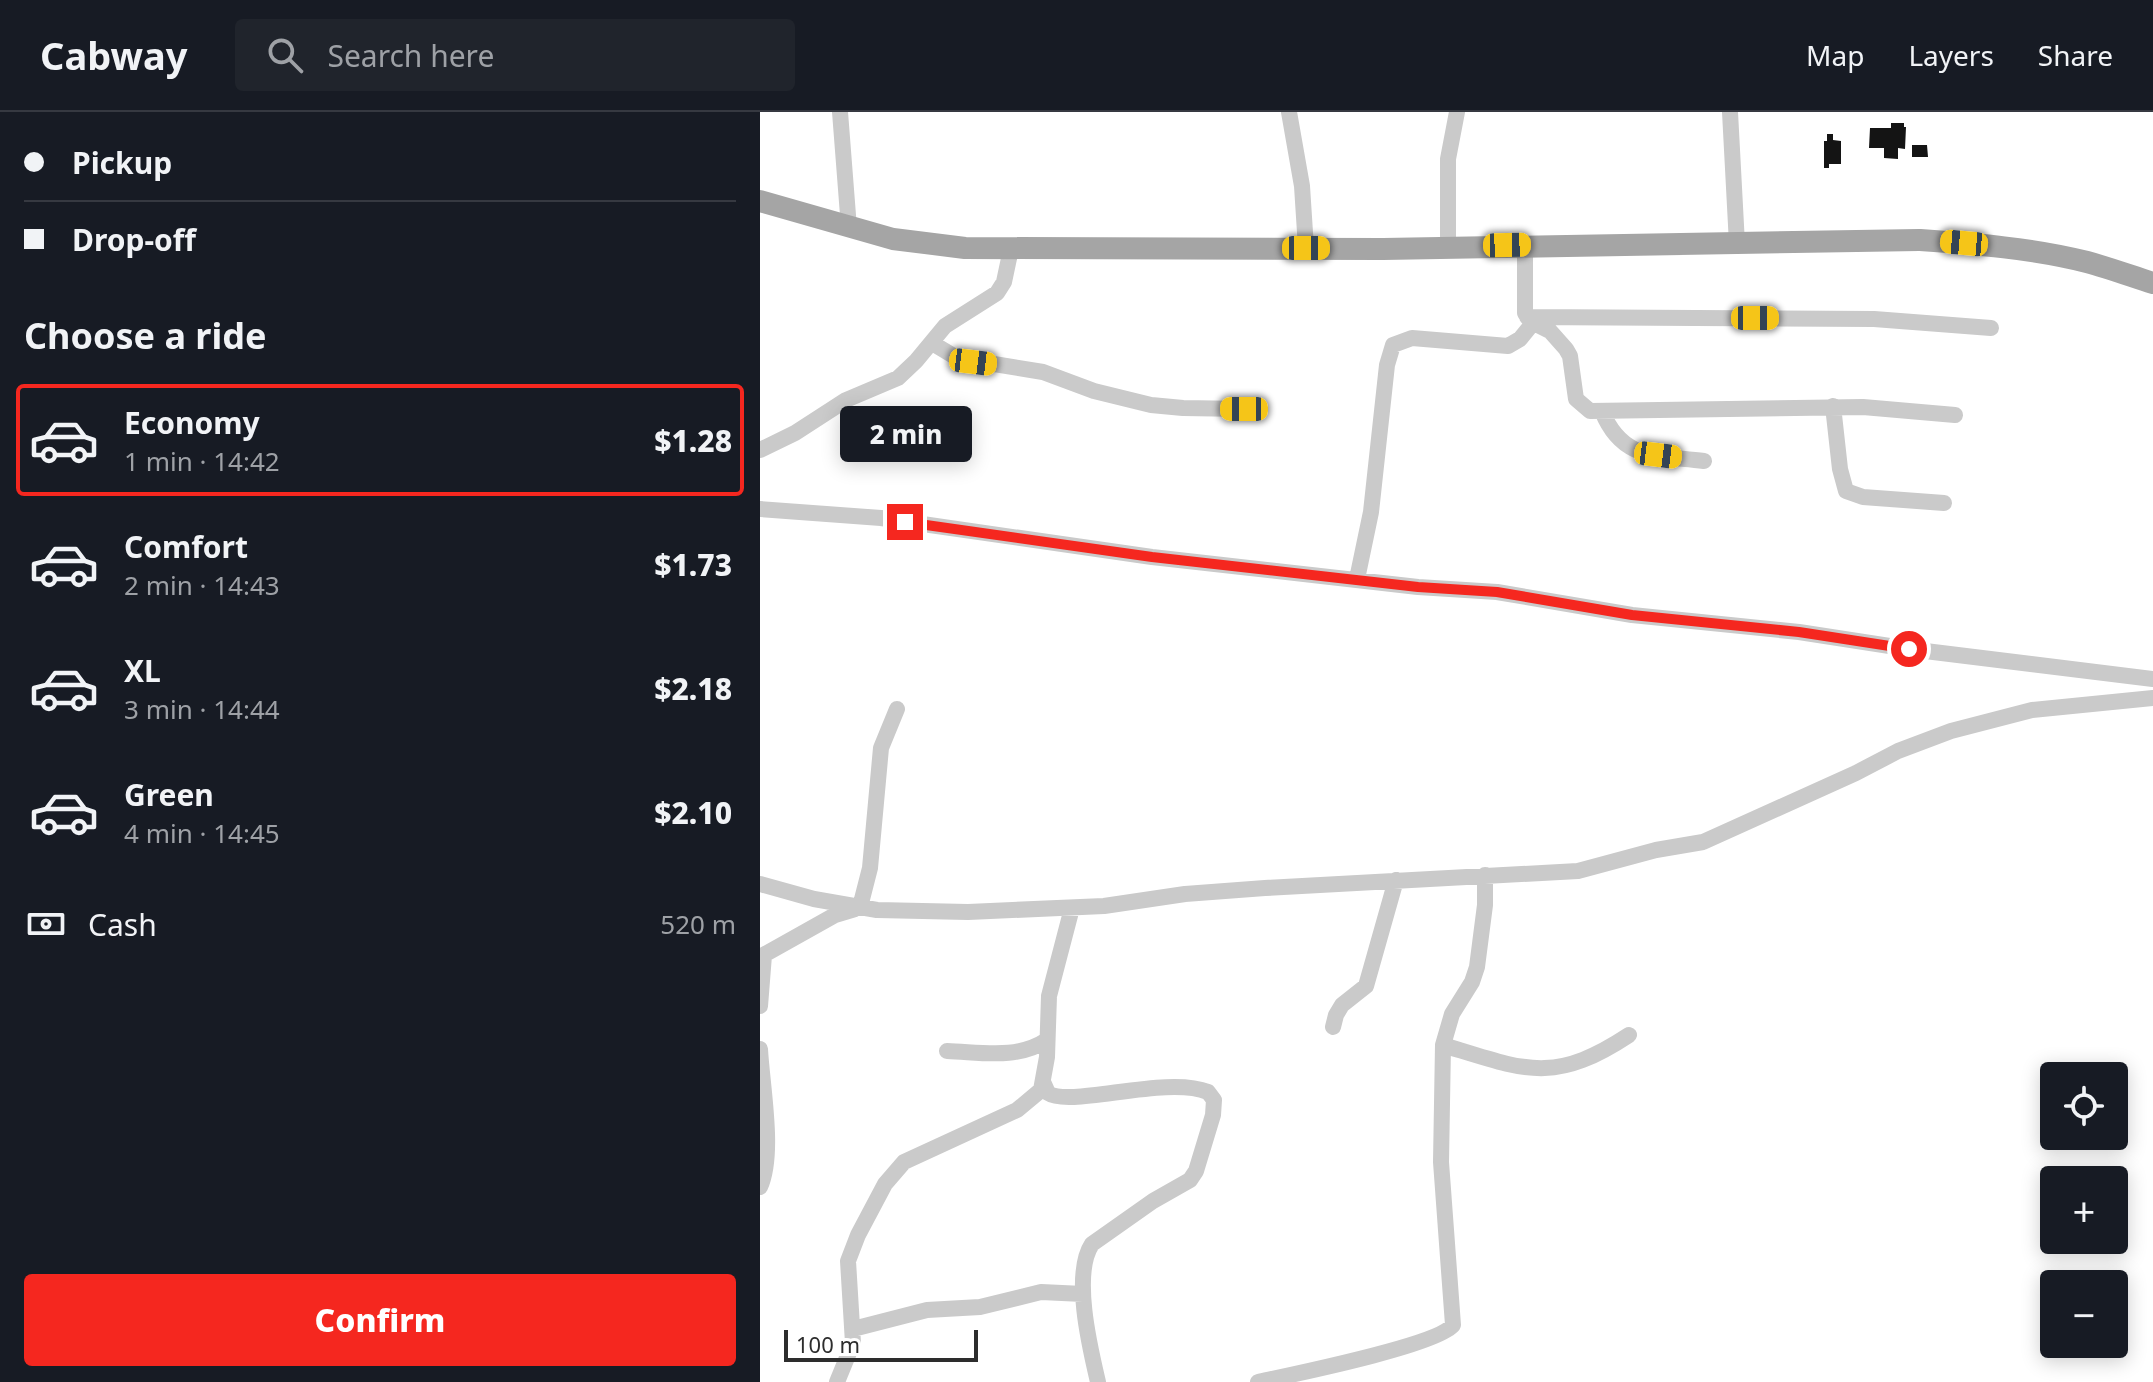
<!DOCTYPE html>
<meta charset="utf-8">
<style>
:root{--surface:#171b24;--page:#20242c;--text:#f1f3f6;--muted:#9ea1a6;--line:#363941;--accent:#f5271f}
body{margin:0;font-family:"Noto Sans",sans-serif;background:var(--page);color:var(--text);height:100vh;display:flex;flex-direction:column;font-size:30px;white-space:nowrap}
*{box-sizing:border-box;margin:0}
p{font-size:26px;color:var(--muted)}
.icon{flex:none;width:44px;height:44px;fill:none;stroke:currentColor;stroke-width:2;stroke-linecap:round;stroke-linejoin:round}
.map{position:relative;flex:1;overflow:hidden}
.details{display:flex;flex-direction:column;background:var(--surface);width:760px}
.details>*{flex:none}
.hud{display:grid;align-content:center;height:176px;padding:0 24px;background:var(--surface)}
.buttons{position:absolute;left:1280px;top:950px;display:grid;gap:16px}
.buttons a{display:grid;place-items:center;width:88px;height:88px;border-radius:8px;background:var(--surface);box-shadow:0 4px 20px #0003;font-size:40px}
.scale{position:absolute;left:24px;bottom:20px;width:194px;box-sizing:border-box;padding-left:8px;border:4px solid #2d2d2d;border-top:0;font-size:22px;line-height:28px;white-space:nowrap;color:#2d2d2d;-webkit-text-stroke:6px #fff;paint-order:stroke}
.end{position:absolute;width:36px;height:36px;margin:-18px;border:10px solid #f5271f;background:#fff;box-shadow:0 0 0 4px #fff}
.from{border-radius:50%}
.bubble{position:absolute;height:56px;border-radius:8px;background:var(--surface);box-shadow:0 4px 20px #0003;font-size:26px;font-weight:800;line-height:56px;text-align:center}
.car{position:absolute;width:24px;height:48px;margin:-24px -12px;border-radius:10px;box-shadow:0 0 6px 2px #0007;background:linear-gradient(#f5c518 24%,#345 0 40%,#f5c518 0 76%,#345 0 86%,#f5c518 0)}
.hud b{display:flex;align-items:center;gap:28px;height:76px;font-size:30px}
.hud b+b{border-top:2px solid var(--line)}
.hud i{width:20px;height:20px;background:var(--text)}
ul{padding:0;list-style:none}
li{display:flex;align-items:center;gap:24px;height:112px;margin:0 16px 12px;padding:0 8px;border:4px solid transparent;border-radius:8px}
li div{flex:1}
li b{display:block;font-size:30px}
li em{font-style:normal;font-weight:800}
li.selected{border-color:var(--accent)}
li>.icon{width:72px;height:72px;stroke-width:1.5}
h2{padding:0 24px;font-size:36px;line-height:96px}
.pay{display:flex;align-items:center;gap:20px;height:88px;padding:0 24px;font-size:30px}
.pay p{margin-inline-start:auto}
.cta{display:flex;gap:16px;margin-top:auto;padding:16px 24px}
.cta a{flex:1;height:92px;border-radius:8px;background:var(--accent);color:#fff;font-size:32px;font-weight:800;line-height:92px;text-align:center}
header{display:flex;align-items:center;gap:48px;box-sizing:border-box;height:112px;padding:0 40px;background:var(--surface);border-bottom:2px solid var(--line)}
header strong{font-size:38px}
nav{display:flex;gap:44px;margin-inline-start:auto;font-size:28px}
.search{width:560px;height:72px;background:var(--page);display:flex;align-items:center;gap:20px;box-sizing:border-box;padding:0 28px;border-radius:8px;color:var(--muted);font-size:30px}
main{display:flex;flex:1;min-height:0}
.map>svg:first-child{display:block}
</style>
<header>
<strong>Cabway</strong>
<div class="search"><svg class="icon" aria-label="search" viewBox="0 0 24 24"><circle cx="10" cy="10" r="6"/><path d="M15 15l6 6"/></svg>Search here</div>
<nav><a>Map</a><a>Layers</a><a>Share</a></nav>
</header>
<main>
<section class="details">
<div class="hud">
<b><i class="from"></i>Pickup</b>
<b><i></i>Drop-off</b>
</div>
<h2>Choose a ride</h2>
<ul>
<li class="selected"><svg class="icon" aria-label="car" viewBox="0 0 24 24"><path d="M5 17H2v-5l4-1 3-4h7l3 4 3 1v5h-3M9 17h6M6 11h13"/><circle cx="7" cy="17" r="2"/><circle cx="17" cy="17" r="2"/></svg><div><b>Economy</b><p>1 min · 14:42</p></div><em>$1.28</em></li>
<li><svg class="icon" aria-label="car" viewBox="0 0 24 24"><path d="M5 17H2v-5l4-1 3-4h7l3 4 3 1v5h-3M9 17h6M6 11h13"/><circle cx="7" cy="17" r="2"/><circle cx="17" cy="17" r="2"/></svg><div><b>Comfort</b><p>2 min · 14:43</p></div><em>$1.73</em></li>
<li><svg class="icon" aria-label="car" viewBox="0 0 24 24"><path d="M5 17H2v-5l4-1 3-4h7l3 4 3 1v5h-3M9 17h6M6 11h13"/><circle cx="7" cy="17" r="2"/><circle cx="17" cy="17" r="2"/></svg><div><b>XL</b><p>3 min · 14:44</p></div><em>$2.18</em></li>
<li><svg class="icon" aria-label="car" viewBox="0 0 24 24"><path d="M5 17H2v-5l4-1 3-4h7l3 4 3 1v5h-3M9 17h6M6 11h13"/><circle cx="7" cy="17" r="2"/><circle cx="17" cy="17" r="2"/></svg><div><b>Green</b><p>4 min · 14:45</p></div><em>$2.10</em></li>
</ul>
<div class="pay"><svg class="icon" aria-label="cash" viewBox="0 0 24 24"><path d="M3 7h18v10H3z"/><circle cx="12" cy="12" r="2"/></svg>Cash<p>520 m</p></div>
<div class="cta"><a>Confirm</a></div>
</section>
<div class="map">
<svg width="1393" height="1270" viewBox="0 0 1393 1270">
<rect width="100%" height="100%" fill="#fff"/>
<path fill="#141414" d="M1131,11h13v4h2l-1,22 -7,-1v11l-14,-1v-10h-15l1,-20h21z
M1067,22h6v6l8,1v23h-12v4h-5v-27h3z
M1152,33h15l1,12h-16z"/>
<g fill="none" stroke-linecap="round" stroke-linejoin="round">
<path stroke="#cacaca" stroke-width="16" d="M80,0l9,116
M529,0l13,74 4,62
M970,0l7,132
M765,133v68l5,8 20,10 16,18 4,7 6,43 14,12 273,-4 92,8
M688,136v-89l9,-47
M767,205l347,2 117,9
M172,231l25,15 86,14 51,19 57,14 32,3 61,1
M1073,294l7,63 6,22 17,6 81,6
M842,299c20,50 55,44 102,50
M0,338l35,-17 51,-33 52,-22 18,-17 29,-35 52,-33 7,-11 7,-33
M0,397l121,9 271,39 266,30 79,5 135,23 167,17 110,17 244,30
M597,467l14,-67 16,-147 6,-20 19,-7 96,8 12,-7 13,-16
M0,772l54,15 63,11 91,2 136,-6 81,-12 80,-6 313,-17 78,-21 47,-8 153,-69 42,-22 53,-20 81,-21 121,-12
M100,795l10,-39 11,-120 16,-39
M0,845l75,-42 20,-6
M0,894l4,-51
M573,915l3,-12 6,-10 24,-19 30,-106
M683,933c82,25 110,40 186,-10
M0,937c2,38 15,105 0,138
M187,939c34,1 70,9 100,-11
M284,972l4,9c22,15 118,-18 160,-1l6,8 -1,15 -17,56 -6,9 -37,21 -61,43c-20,30 -2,104 6,138
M93,1217l74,-19 53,-3 61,-15 42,2
M77,1270l16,-39 -5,-82 10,-26 27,-51 19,-22 113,-52 24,-20 6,-33 2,-61 23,-88
M498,1270c32,-7 180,-37 195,-57l-12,-163 2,-117 9,-31 20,-32 5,-15 8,-62v-30"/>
<path stroke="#a5a5a5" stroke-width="22" d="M0,89l133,38 72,9 418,1 536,-9c56,4 113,8 168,22 22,6 44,14 66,21"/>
</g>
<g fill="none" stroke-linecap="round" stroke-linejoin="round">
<path stroke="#f5271f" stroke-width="10" d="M145,410l247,35 266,30 79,5 135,23 167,17 110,17"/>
</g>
</svg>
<div class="buttons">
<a><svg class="icon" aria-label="locate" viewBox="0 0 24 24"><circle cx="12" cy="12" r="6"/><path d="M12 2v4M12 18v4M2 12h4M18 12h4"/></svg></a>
<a>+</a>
<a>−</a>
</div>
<div class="scale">100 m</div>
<i class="end from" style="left:1149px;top:537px"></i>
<i class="end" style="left:145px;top:410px"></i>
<div class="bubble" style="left:80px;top:294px;width:132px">2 min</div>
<i class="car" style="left:1204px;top:131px;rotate:275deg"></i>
<i class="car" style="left:747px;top:133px;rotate:89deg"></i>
<i class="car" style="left:546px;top:136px;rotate:90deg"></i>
<i class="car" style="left:995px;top:206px;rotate:90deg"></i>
<i class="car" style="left:213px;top:250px;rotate:97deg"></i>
<i class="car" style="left:484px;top:297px;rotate:270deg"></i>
<i class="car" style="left:898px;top:343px;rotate:97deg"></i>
</div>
</main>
